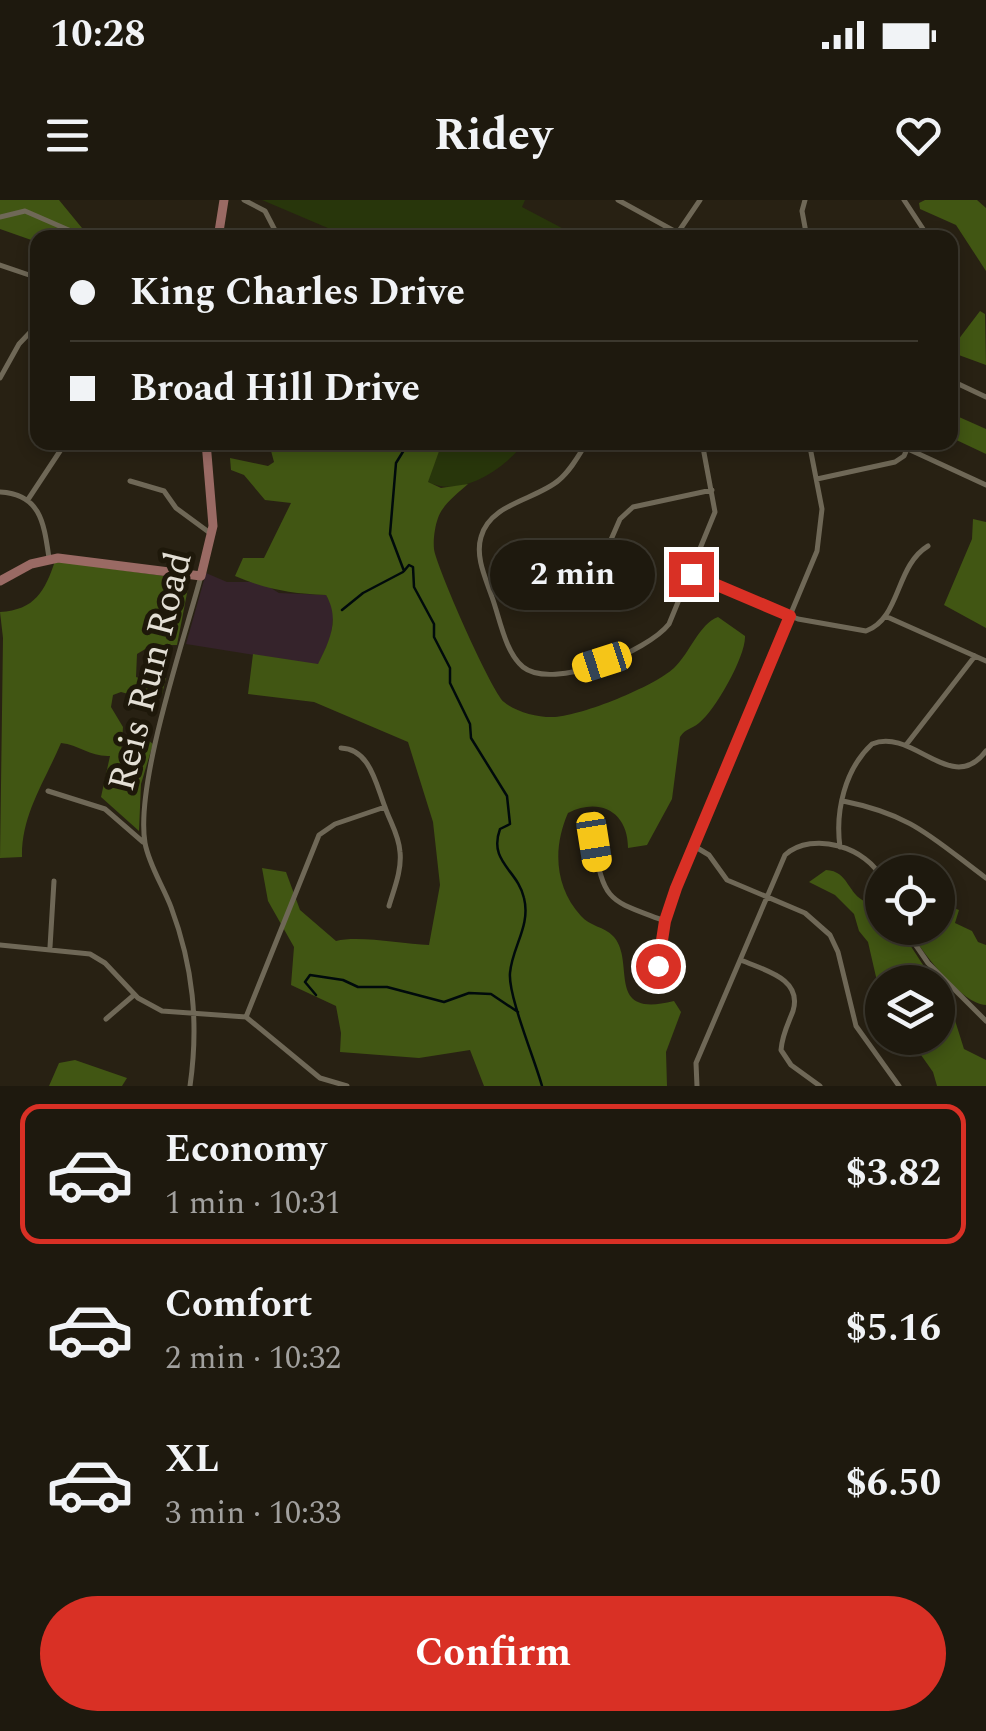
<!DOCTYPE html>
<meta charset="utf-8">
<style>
:root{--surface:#1e190e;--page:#2b261c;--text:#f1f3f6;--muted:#a1a09e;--line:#3c382e;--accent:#d93025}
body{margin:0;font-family:Spectral,serif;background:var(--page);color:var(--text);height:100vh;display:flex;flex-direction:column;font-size:38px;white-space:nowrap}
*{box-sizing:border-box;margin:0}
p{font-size:32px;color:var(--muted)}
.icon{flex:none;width:55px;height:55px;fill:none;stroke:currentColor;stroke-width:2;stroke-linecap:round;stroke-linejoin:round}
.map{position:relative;height:886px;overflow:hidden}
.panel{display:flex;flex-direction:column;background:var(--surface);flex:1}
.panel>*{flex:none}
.guide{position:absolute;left:30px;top:30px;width:928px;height:220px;border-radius:20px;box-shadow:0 5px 15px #0003,0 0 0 2px var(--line);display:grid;align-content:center;height:220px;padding:0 40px;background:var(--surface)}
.tools{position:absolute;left:865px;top:655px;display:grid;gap:20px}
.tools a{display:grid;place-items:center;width:90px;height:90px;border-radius:50%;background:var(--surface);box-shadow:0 5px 15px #0003,0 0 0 2px var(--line);font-size:50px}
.end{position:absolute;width:45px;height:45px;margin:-22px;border:12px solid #d93025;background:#fff;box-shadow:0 0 0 5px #fff}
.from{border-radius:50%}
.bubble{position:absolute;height:70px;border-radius:35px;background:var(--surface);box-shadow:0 5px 15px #0003,0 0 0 2px var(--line);font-size:32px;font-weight:700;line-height:70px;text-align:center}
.car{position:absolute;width:30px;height:60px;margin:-30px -15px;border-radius:12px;box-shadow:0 0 8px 2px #0007;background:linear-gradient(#f5c518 24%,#345 0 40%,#f5c518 0 76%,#345 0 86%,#f5c518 0)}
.guide b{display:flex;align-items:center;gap:35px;height:95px;font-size:38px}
.guide b+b{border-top:2px solid var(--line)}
.guide i{width:25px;height:25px;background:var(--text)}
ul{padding:18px 0 0;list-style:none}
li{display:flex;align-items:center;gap:30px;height:140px;margin:0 20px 15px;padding:0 20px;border:5px solid transparent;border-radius:20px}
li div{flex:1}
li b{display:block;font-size:38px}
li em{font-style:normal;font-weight:700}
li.active{border-color:var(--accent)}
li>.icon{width:90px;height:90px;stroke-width:1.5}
.cta{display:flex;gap:20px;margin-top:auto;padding:20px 40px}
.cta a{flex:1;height:115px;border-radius:60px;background:var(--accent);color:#fff;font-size:40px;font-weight:700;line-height:115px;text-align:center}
.status{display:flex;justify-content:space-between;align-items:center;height:70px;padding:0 50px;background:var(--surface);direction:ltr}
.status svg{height:28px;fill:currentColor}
header{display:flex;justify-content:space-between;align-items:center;height:130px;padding:0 40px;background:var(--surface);font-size:45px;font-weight:700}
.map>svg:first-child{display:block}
</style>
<div class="status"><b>10:28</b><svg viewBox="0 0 49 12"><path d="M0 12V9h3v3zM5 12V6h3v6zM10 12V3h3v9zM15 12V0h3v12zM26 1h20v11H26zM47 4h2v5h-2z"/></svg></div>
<header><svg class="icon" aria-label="menu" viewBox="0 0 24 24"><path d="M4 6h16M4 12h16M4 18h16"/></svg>Ridey<svg class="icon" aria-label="heart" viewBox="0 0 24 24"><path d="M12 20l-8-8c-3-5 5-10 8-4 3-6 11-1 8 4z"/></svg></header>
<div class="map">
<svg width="986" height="886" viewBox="0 0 986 886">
<rect width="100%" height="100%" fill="#282113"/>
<path fill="#35232b" d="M206,373l21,9h34l18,11 47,2 8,14 -3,28 -13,28 -132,-21z"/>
<path fill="#28360b" d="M262,0h263l-3,7 57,30h-230z
M442,243h82c-21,27 -62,55 -97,39z"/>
<path fill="#415613" d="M0,0h59l23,28 19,9 -63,1 -1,4 -37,-13z
M925,0h52l9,8v63l-30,-46 -36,-16 -1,-6z
M980,111l5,3 1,51 -30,-11 2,-14z
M950,213l36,16v25l-36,-17z
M260,243h182l-14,39 13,6 27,-4c-11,10 -25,20 -30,34 -3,8 -5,22 -4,31 2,17 57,142 70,153 12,10 35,16 51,15 28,-2 98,-30 119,-49 16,-15 25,-44 44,-51l27,19c1,20 -30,75 -46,87 -7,6 -13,5 -19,14l-8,62 -25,46 -19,3c0,-36 -28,-51 -60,-35 -15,34 -14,73 13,103 8,10 24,11 32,20 24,25 -10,83 61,65l7,11 -15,40 1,34h-183l-14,-36 -51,8 -79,-6 1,-19 -5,-27 -45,-21 3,-38 -26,-46 -6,-33 24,4 14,38 36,31c23,-6 66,3 93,4l11,-60 -7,-63 -25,-80 -94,-40 -66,-8 5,-40 65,10c12,-24 22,-45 8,-69 -34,-1 -61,-6 -91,-19l8,-18h21l27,-55 -26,-3 -21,-25 -13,-5 -1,-12 38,8 6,-4 -4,-15z
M973,319l13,3v106l-42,-23 28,-66z
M55,361l124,17 9,10 -11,57h-25l-15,9 -1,23 11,4 19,-3 -4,16 -12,6 -29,-8 -8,3 -2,12 12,20 -2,27 6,-2 13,-18 13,10 -12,40 -2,47 -38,-34 9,-41c-19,1 -31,-11 -49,-13 -16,38 -40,72 -39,114l-22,1 3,-220 -3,-26c35,-2 45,-21 55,-51z
M826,670c23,1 21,24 40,32l16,-12v38h17l28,43 24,23 -3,4 16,51 22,11v26h-49l-4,-14 -24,-34h29v-56h-56v21l-14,-61 -9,-11 -5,-17 -19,-19 -26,-13z
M948,706l11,4 -4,13 17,8 6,11 8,3v60c-24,-1 -61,-50 -74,-70l6,-7h20v-13z
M75,860l52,18 -5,8h-73l10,-23z"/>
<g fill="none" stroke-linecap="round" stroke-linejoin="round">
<path stroke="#000a0c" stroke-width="2.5" d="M401,242l3,8 -8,13 -6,71 14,37 5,-6 4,2 1,20 20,37v13l16,31v15l20,41 1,14 36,58 3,28 -10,5c-12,33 18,41 24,69 7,28 -12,49 -14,75 -2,23 25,87 32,113
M342,410l21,-17 40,-21
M316,795l-11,-13 5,-7 33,5 15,7h29l57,15 25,-9 22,1 27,18"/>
<path stroke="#6f6857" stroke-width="5" d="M244,0l21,11 14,27
M618,0l69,38
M805,0l-3,11 5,27
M904,0l25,38
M0,17l25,-6 62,27
M679,31l21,-31
M0,65l38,13
M950,70v25
M0,178l19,-34 19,-20
M950,180l36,17
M587,242c-8,13 -16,28 -28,38 -23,20 -69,23 -78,57 -6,20 5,42 11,60 8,22 13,55 31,70 30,24 125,-16 146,-43l46,-112 -13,-70
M908,249l78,36
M817,279l78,-17 9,-6 6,-14
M130,281l34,10 12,17 34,25
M0,292c41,2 44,32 49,66
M29,298l37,-56
M691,374l107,45 68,12c35,-13 29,-65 62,-85
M581,378l22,-20 17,-39 13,-12 79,-17
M885,416l101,45
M906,545l69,-89
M341,548c29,1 35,36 44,59 5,15 14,28 15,45 2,18 -6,37 -11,54
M48,591l57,18 38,33
M843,601c70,14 89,37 143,77
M594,642c10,62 16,58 71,79
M694,646l15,9 18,25 78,33 25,22 8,17 18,74 43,60
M840,647c-5,-36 5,-78 32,-103 41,-17 80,53 114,7
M904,728l24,35 58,58
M0,745l90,9 15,9 33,35 24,13 84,6 74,61 27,8
M50,747l4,-66
M741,760c22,10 62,18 52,51 -5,13 -11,24 -12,39l10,15 29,21
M658,766l7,-45 11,-33 141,-337 5,-42 -13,-67
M246,817l73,-182 16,-11 50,-17
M106,819l28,-24
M190,886c9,-63 3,-120 -19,-179 -8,-21 -22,-42 -26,-64 -10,-60 39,-203 56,-267
M697,886l-1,-23 89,-208c28,-25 83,-7 97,24"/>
<path stroke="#9a6a64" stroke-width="9" d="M218,38l6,-38
M0,381l31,-17 27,-6 143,18 12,-50 -7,-84"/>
</g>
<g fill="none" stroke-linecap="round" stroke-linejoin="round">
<path stroke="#d93025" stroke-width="12" d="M658,766l7,-45 11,-33 114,-272 -99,-42"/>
</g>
<g text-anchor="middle" stroke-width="10" stroke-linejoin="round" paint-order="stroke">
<g font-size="38" fill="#e3dfd5" stroke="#1e180a">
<text transform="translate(149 471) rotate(-76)" y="13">Reis Run Road</text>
</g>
</g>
</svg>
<div class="tools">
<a><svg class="icon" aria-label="locate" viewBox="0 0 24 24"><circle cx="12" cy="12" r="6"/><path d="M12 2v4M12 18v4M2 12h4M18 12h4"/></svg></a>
<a><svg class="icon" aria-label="layers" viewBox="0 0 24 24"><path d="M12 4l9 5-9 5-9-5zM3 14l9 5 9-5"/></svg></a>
</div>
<i class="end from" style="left:658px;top:766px"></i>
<i class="end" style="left:691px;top:374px"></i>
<div class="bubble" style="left:490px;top:340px;width:165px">2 min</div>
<i class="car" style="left:602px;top:462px;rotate:252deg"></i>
<i class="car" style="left:594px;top:642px;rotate:171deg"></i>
<div class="guide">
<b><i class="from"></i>King Charles Drive</b>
<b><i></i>Broad Hill Drive</b>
</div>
</div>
<section class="panel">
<ul>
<li class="active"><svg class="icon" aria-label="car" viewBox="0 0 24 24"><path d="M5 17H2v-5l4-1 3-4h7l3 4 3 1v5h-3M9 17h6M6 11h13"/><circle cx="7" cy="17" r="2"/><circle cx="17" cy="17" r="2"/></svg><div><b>Economy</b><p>1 min · 10:31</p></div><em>$3.82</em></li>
<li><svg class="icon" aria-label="car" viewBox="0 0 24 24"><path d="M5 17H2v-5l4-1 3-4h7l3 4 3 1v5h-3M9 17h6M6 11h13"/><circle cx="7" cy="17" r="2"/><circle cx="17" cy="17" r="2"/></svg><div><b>Comfort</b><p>2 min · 10:32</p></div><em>$5.16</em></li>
<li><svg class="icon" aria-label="car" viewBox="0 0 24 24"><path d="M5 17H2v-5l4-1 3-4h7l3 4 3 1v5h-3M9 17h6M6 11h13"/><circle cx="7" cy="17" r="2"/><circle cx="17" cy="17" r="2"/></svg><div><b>XL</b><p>3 min · 10:33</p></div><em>$6.50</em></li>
</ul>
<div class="cta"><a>Confirm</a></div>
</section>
